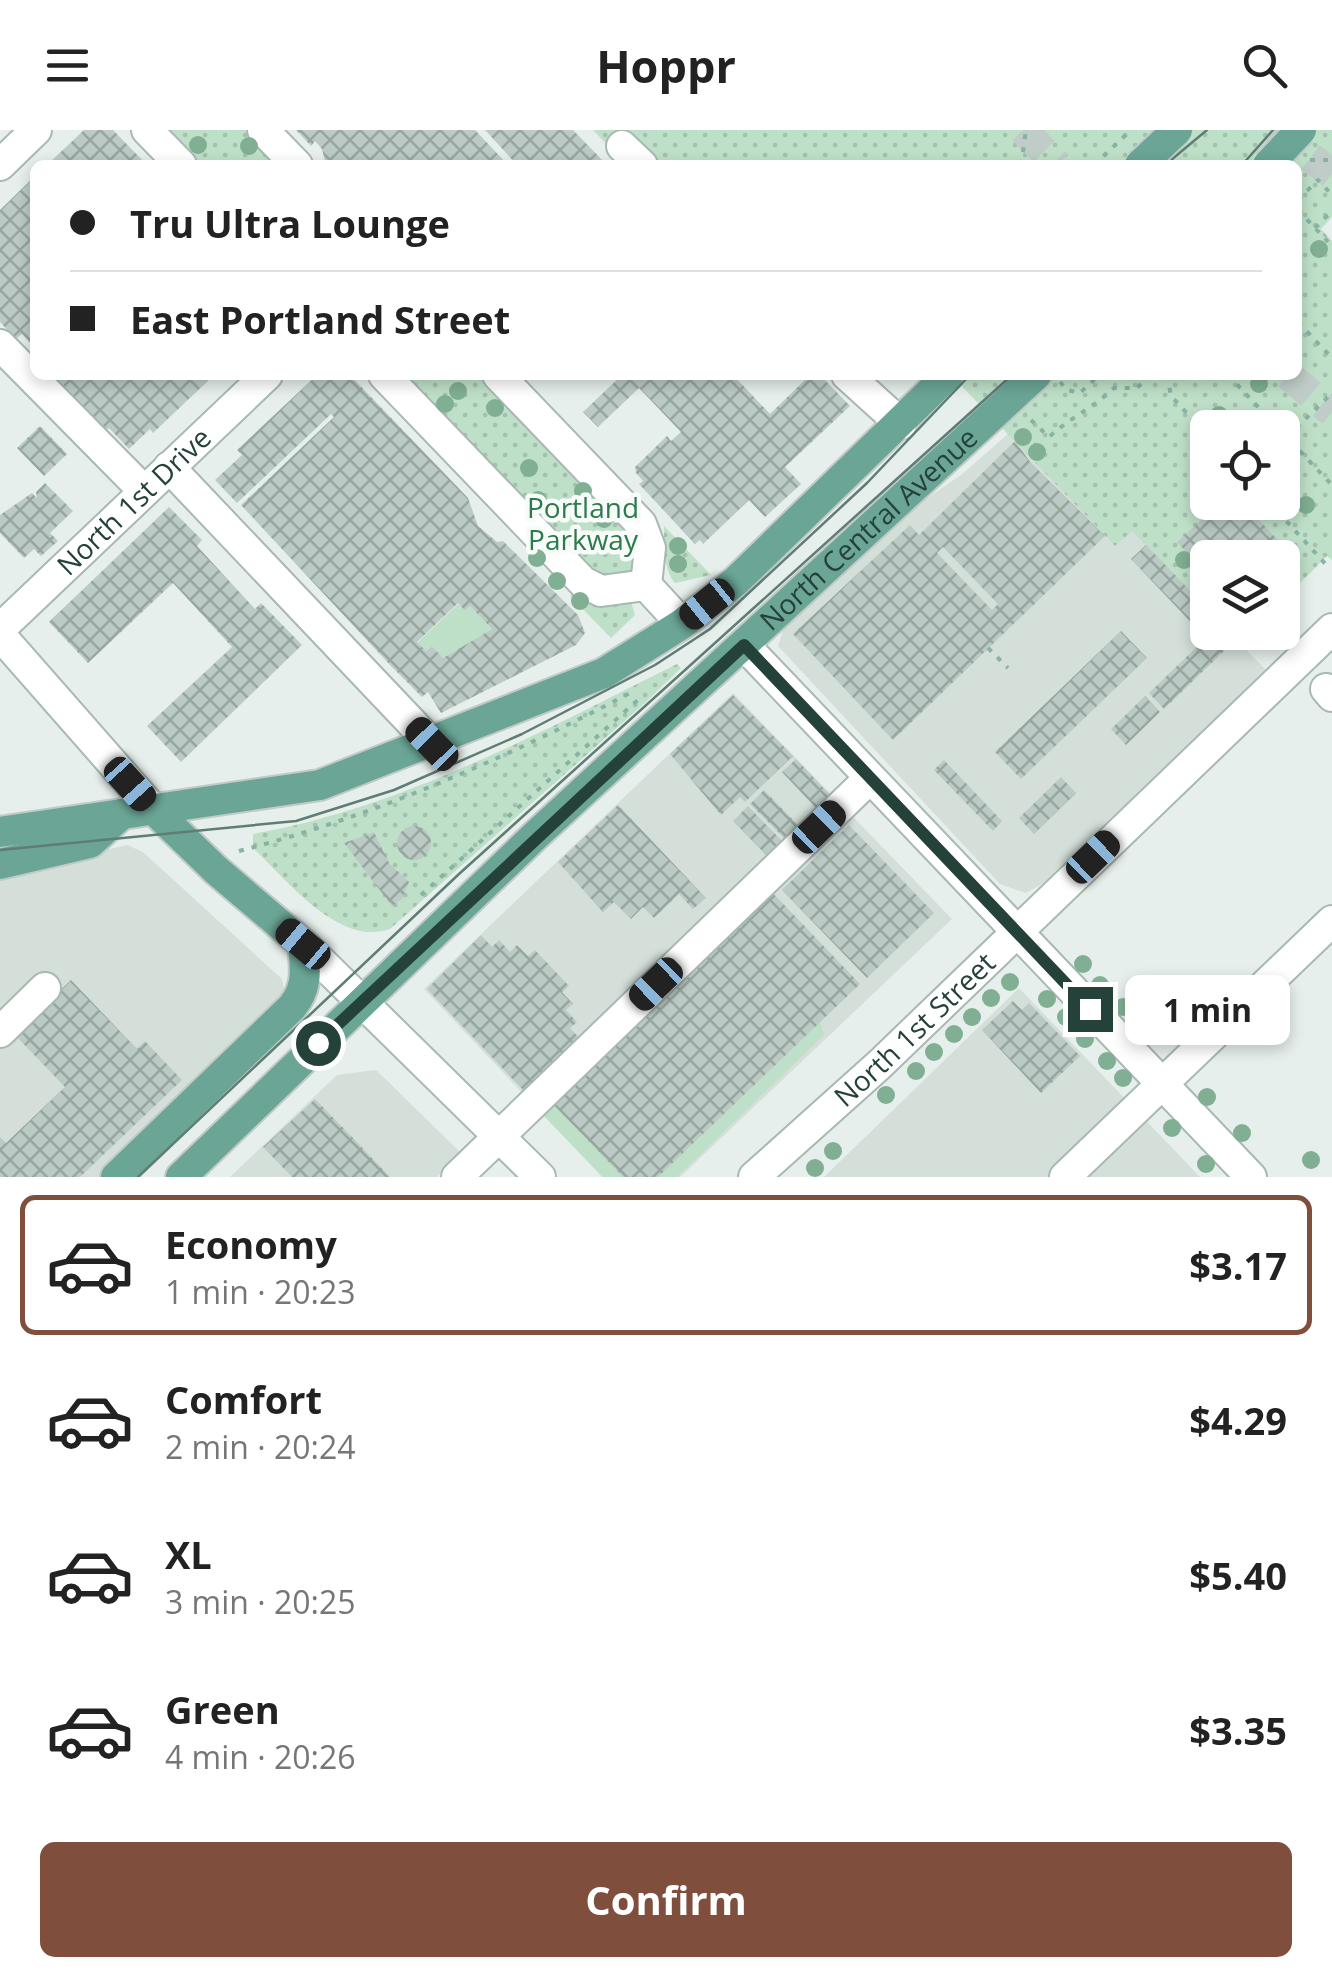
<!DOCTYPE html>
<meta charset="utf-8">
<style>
:root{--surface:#fff;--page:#f6f6f6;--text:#222;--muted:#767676;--line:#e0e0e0;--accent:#804e3d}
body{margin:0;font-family:"Open Sans",sans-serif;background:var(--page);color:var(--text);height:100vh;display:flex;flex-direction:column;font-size:38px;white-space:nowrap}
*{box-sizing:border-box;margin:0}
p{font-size:32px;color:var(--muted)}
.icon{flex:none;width:55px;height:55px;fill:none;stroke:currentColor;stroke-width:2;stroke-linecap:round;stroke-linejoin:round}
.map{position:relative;height:1047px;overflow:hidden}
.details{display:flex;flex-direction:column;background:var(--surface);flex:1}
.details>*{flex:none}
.top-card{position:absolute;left:30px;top:30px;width:1272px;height:220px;border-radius:15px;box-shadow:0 5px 15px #0003;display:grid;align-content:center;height:220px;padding:0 40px;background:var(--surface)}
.fabs{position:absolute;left:1190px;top:280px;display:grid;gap:20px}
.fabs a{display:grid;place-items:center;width:110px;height:110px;border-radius:15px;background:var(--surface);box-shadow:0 5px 15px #0003;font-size:50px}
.end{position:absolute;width:45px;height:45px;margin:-22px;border:12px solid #24423a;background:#fff;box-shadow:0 0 0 5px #fff}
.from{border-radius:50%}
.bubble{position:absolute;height:70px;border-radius:15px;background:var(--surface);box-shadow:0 5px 15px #0003;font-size:32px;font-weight:700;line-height:70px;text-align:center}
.car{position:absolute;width:30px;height:60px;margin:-30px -15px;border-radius:12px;box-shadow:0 0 8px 2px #0007;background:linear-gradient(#222 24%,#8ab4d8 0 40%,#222 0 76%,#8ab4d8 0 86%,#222 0)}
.top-card b{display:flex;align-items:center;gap:35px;height:95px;font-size:38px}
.top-card b+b{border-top:2px solid var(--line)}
.top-card i{width:25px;height:25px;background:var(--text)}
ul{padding:18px 0 0;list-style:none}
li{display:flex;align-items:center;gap:30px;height:140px;margin:0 20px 15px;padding:0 20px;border:5px solid transparent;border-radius:15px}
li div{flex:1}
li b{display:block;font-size:38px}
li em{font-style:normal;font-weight:700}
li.current{border-color:var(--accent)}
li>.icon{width:90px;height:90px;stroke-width:1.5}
.button{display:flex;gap:20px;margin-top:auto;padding:20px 40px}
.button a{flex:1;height:115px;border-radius:15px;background:var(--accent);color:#fff;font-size:40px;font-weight:700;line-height:115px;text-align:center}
header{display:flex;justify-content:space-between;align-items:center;height:130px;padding:0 40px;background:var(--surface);font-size:45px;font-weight:700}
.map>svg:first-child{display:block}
</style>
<header><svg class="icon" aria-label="menu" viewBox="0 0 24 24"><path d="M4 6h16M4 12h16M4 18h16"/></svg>Hoppr<svg class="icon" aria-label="search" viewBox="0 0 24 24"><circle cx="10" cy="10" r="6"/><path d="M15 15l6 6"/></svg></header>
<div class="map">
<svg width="1332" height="1047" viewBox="0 0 1332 1047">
<defs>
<pattern id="park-dots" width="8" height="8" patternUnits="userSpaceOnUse" patternTransform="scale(2.5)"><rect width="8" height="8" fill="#bfe0c8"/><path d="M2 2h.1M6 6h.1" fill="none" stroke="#a4c1ad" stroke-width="1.8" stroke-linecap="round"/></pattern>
<pattern id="building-cross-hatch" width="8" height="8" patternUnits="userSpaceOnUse" patternTransform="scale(2.5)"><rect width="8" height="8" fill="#bbcac4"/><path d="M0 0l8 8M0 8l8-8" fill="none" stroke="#98a6a0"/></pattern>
</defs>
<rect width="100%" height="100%" fill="#e6efeb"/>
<path fill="#d4dfda" d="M1008,304l107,112 17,-16 75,79 1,23 22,1 36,37 -224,214 -16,9 -26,-9 -222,-238 5,-16 131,-123 47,-32z
M733,563l219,226 -272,258h-78l-178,-188z
M128,715l16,8 138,126 3,15 -180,183h-105v-306z
M1019,858l181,189h-376z
M376,940l85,83 -24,24h-207l107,-102z"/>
<path fill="#bfe0c8" d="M458,474l7,7 5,-5 22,23 -49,29 -11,-12 -6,5 -9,-8z
M820,892l4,13 -147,142h-19z
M549,970l74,77h-20l-61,-63z"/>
<path fill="url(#park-dots)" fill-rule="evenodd" d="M163,0h86l33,35h-85z
M593,0h739v87l-11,12 11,12v319l-5,-4 -44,44 -1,-42h-74l-1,51 -75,-78 -17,15 -164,-171h347v-210h-672zM1208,298h74v74h-74z
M397,245h87l159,173 -10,27 -29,9z
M664,396l47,49 -36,8c-12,-13 -11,-41 -11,-57z
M575,460l56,12 4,13 -24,23 -41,-42z
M677,534l4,4 -35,34 -256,227c-51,18 -103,-49 -137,-81v-14c151,-27 288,-102 424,-170z"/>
<path fill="url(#building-cross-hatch)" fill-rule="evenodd" d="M84,0h29l34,35h-100z
M296,0h179l33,35h-182l-4,-16 -7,-8 -4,5z
M485,0h88l34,35h-90z
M35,46v172l-13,-14 -6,5 -16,-17v-112z
M50,245h164l-61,58 -3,-4 -21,20 -20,-21 -5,4z
M317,245h33l118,123 10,28 19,16 6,-1 75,74 7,18 -9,12 -135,68 -13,-21 -6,5 -30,-30 -151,-162 93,-88 -3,-3 -94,89 -22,-23 27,-25 -5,-5zM458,473l7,8 5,-5 22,23 -49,29 -11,-12 -6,5 -9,-9z
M622,245h111l37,39 40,-39h10l30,31 -65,61 16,17 -36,33 -16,-17 -46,44 -3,-4 -5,4 -56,-60 4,-3 -7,-8 -1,-6 32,-31 4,5 10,-9 -42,-44 -41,39 -15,-15z
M40,296l27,28 -23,22 -27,-28z
M1015,311l16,22 74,73 -212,204 -100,-106 117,-109 9,10zM943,417l55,57 -6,6 -55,-57z
M45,353l28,28 -23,22 8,8 -17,15 -7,-7 -10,9 -24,-25v-18l32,-22 5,5 -1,-6z
M1221,372h21l49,52 -9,8v-4h-74v17l-31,-33z
M169,377l33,33 -5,6 58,63 6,-6 41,42 -121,117 -34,-36 85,-79 -59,-64 -85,80 -39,-41z
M1146,415l62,64 -4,27 -73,-77z
M1121,501l26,27 -126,121 -26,-27z
M1208,506l16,15 -60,58 -15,-16z
M733,565l60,61 -48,46 -5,-5 -19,18 -51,-61z
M1145,566l15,16 -34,33 -15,-16z
M796,629l34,36 -14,13 -34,-36z
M944,630l58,61 -9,10 -59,-61z
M1061,647l15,16 -42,41 -15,-16z
M764,660l34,35 -14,13 -34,-34z
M618,675l88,93 -13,11 -14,-15 -25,24 -11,-11 -12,12 -17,-17 -11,10 -45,-50z
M748,676l36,37 -15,15 -36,-37z
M849,695l85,88 -67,65 -85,-88z
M397 713a17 17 0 1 1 34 0a17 17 0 1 1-34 0Z
M374,702l15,31 20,19 -7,17 -10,7 -48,-63z
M769,759l91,95 -202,193h-35l-74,-77z
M481,805l11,12 7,-7 11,12 7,-7 11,11 7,-6 34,36 -7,6 11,12 -7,6 11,12 -7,6 11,12 -56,52 -98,-103z
M71,850l66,69 8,-8 37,39 -102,97h-80v-40l6,6 59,-56 -51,-53z
M1013,871l9,9 7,-7 51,53 -39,37 -59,-63z
M315,969l37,38 38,40h-98l-29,-30z"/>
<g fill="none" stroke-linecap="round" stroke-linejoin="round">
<path stroke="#bfccc8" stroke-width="30" stroke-dasharray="30 15" stroke-linecap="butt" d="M1023,0l34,35
M1275,0l57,44
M1288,245l44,37"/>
<g stroke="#a8b8b2" stroke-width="34">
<g id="minor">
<path d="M147,0l34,35"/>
<path d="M263,0l34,35"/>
<path d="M622,16l20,19"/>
<path d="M0,35l36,-35"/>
<path d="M0,215l144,146"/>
<path d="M384,245l199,207 18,9 45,-6"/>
<path d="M498,245l143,149 9,24 -4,37"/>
<path d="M847,245l54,49"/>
<path d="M169,337l263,277"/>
<path d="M646,455l36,39"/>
<path id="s1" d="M0,499l267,-254"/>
<path d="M0,505l152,173"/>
<path d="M744,515l507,532"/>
<path d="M1326,559l6,7"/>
<path d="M303,814l237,233"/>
<path d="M0,902l45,-44"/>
<path d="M457,1047l413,-399"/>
<path id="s2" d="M754,1047l125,-112 453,-436"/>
<path d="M1065,1047l267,-256"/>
</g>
</g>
<g stroke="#c2cac8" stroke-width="34">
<g id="major">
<path d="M0,702l320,-47 284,-112 78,-49 54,-43 212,-206"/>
<path d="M0,734l90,-21 32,-29"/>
<path d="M116,1047l176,-170c17,-21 13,-39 11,-63l-87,-74 -64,-62"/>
<path id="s3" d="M181,1047l356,-343 499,-459"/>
</g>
</g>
<path stroke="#86b3a5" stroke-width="4" stroke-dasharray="5 8" stroke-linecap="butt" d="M1310,30h22
M1021,35l5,-35
M1094,35l37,-35
M1298,70l20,-20 14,15
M1298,80l34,36
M1315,98l17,-17
M1298,192l34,36
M1167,245l4,21 37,40
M1228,245l50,53
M1060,252l7,8 13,3 19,-18
M1031,290l18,17c23,-21 43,-28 65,-49h23l13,-13
M1282,302l50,53
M1287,307l45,-44
M1269,372l61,67
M988,518l20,20
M239,721c136,-35 269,-94 393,-159
M421,765l219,-197"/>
<use href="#minor" stroke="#fff" stroke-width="30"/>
<use href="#major" stroke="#6aa596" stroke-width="30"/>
<path stroke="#5f7d75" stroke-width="2.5" d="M1165,35l42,-35
M1242,35l31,-35
M0,720l296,-29 98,-31 128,-56 133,-69 55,-36 157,-146 103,-108
M138,1047l321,-303 553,-499"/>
<g stroke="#c2cac8" stroke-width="34" stroke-linecap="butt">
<path id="major-bridge" d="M1140,35l37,-35
M1268,35l33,-35"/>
</g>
<use href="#major-bridge" stroke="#6aa596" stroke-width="30"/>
</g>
<g fill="#80af93">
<circle cx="198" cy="15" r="9"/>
<circle cx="249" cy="16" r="9"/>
<circle cx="1319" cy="119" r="9"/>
<circle cx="1259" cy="254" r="9"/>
<circle cx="458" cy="261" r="9"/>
<circle cx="445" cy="274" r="9"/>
<circle cx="495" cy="278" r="9"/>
<circle cx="1219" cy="285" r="9"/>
<circle cx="1023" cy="307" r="9"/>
<circle cx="1037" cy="322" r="9"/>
<circle cx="529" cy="338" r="9"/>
<circle cx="583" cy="361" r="9"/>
<circle cx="538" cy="370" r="9"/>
<circle cx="1306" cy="375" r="9"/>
<circle cx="604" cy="389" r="9"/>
<circle cx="578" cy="412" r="9"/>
<circle cx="601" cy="415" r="9"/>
<circle cx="678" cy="416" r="9"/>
<circle cx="537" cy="428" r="9"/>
<circle cx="1184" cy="430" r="9"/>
<circle cx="678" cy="434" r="9"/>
<circle cx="557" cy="451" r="9"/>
<circle cx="580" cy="471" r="9"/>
<circle cx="1083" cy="834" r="9"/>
<circle cx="1010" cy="852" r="9"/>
<circle cx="1100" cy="855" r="9"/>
<circle cx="991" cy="868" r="9"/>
<circle cx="1047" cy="869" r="9"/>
<circle cx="1123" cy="877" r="9"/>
<circle cx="972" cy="887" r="9"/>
<circle cx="1066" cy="887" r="9"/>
<circle cx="1143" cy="897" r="9"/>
<circle cx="954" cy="904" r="9"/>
<circle cx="1085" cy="909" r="9"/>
<circle cx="934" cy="922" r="9"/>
<circle cx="1107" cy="931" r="9"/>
<circle cx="916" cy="941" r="9"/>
<circle cx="1123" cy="948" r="9"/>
<circle cx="886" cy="965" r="9"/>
<circle cx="1207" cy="967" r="9"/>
<circle cx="1172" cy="998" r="9"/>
<circle cx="1242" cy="1003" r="9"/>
<circle cx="833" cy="1021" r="9"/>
<circle cx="1311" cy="1030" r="9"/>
<circle cx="1206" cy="1034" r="9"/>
<circle cx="815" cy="1038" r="9"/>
</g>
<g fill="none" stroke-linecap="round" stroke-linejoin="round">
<path stroke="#24423a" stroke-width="12" d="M318,913l426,-398 346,364"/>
</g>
<g text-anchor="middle" stroke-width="9" stroke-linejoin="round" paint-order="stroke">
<g font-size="28" fill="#24423a" stroke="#f7fbf9">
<text dy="10" stroke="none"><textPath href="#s1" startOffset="185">North 1st Drive</textPath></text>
<text dy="10" stroke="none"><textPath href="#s3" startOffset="945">North Central Avenue</textPath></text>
<text dy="10" stroke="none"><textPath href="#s2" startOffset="218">North 1st Street</textPath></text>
</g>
<g font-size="28" fill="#2d7a4b" stroke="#f7fbf9">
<text x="583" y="388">Portland<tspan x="583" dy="32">Parkway</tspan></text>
</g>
</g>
</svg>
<div class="fabs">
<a><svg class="icon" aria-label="locate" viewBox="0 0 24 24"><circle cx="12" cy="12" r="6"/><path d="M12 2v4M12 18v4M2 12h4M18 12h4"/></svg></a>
<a><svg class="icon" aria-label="layers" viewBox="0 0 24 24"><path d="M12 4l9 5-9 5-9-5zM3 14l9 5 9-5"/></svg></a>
</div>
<i class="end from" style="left:318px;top:913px"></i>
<i class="end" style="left:1090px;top:879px"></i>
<div class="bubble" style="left:1125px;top:845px;width:165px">1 min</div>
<i class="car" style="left:707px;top:474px;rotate:231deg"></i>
<i class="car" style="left:432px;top:614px;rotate:316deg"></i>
<i class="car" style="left:130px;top:654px;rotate:138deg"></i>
<i class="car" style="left:819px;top:697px;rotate:46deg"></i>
<i class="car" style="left:1093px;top:727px;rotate:46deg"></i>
<i class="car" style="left:303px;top:814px;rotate:310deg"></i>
<i class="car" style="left:656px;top:854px;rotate:226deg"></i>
<div class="top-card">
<b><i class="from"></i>Tru Ultra Lounge</b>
<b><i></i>East Portland Street</b>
</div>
</div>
<section class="details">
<ul>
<li class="current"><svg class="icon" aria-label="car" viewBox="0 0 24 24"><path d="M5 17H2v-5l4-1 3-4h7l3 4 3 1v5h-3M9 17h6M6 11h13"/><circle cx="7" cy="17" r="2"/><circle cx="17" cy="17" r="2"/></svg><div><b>Economy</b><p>1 min · 20:23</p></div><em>$3.17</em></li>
<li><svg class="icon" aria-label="car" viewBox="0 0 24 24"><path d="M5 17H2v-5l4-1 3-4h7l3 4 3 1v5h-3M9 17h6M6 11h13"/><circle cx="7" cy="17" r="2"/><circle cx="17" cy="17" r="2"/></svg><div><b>Comfort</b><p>2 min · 20:24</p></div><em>$4.29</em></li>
<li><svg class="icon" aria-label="car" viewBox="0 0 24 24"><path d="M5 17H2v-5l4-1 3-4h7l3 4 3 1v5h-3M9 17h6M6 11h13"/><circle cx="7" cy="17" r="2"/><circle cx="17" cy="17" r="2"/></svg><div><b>XL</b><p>3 min · 20:25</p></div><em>$5.40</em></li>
<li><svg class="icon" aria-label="car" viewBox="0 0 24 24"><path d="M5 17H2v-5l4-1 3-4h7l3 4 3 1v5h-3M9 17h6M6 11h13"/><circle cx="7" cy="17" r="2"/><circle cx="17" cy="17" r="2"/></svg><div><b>Green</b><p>4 min · 20:26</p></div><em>$3.35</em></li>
</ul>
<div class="button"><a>Confirm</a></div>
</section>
